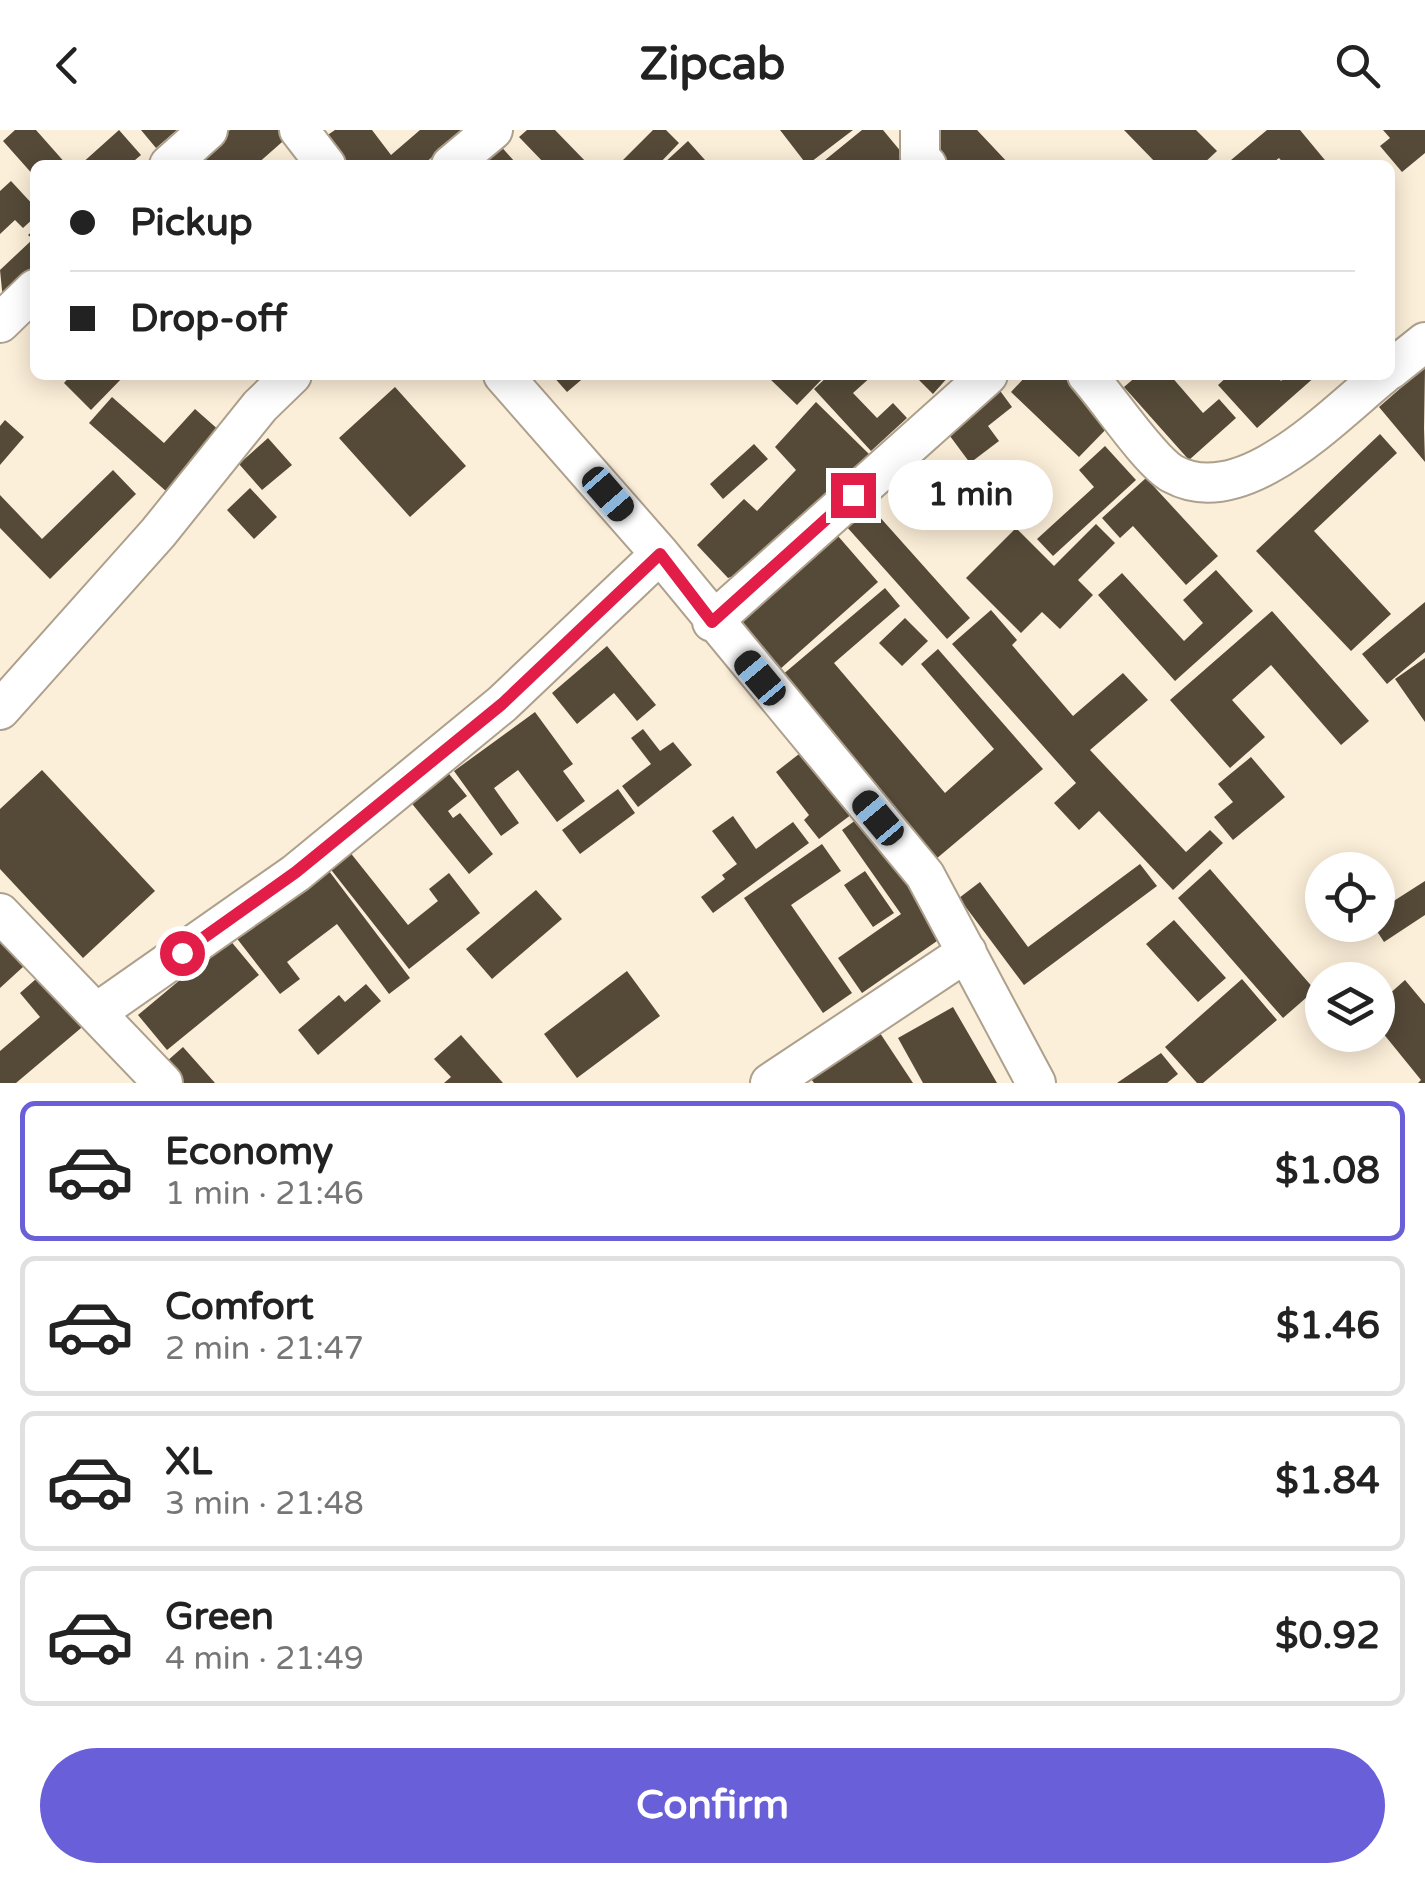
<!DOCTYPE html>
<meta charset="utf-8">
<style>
:root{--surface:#fff;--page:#f6f6f6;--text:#222;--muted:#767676;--line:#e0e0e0;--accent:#695fd9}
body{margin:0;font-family:"Varela Round",sans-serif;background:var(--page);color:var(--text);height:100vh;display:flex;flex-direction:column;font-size:38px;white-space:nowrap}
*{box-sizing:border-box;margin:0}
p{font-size:32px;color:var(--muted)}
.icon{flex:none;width:55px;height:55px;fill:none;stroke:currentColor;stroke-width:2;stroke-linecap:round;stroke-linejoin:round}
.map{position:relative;height:953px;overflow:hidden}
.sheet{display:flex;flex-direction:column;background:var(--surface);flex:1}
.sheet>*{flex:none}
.guide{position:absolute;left:30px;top:30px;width:1365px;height:220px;border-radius:15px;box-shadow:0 5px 25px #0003;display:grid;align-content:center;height:220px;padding:0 40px;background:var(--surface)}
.buttons{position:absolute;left:1305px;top:722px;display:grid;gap:20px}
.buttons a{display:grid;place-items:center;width:90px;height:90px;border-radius:50%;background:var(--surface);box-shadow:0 5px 25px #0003;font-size:50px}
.end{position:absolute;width:45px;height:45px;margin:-22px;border:12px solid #e11d48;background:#fff;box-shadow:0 0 0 5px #fff}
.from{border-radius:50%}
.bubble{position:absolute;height:70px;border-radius:35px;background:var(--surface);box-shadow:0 5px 25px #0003;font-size:32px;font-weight:700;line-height:70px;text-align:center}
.car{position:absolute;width:30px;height:60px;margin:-30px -15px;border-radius:12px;box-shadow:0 0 8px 2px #0007;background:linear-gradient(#222 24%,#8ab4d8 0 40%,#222 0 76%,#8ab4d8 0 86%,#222 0)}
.guide b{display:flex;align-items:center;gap:35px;height:95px;font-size:38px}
.guide b+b{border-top:2px solid var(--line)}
.guide i{width:25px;height:25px;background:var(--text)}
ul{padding:18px 0 0;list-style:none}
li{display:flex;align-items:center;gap:30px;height:140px;margin:0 20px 15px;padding:0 20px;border:5px solid var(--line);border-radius:15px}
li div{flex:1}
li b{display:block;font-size:38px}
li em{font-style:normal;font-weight:700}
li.on{border-color:var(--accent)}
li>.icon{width:90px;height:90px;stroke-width:1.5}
.button{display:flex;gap:20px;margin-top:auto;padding:20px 40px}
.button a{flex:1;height:115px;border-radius:60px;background:var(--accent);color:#fff;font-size:40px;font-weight:700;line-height:115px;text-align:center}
header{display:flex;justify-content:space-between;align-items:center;height:130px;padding:0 40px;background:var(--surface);font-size:45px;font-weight:700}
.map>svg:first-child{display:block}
</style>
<header><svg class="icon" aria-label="back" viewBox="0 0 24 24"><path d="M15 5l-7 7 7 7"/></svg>Zipcab<svg class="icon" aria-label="search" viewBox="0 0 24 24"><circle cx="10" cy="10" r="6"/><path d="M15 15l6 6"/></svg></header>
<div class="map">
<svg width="1425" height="953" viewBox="0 0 1425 953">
<rect width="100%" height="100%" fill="#fcefd9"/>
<path fill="#554a38" d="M15,0h21l31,35h-32v12l-32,-36z
M119,0l22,25 -12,10h-49z
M141,0h36l-21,18z
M230,0h55l5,5 -34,30h-67z
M335,0h37l19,25 29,-25h43l-40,35h-76l-21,-29z
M527,0h28l34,35h-43l-27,-28z
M653,0h13l13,13 -21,22h-40z
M780,0h73l-46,35z
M862,0h21l29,35h-93z
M925,0h52l33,35h-61l-29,-31z
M1124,0h72l21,21 -15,14h-44z
M1267,0h33l29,35h-44l-6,-7 -9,7h-45z
M1383,0h42v23l-23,19 -22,-26 10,-8z
M688,11l17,19 -6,5h-37z
M498,13l17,19 -41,3z
M11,51l24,26v10l-12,11 -8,-8 -15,14v-43z
M35,99v41l-32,30 -3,-30 33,-31 -5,-4z
M1425,237l-1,61 1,34 -46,-55z
M71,245h54l-34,35 -27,-27z
M552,245h35l-20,17z
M774,245h52l-29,30 -27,-26z
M829,245h44l-20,18 24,25 16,-15 14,15 -36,33 -57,-62z
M924,245h26l-17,19 -14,-14z
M1027,245h41l47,45 -36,37 -68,-65z
M1138,245h32l33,38 16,-14 17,19 -47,42 -65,-73z
M1229,245h47l5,6 7,-6h29l-60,53 -39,-43z
M395,257l71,79 -56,51 -71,-79z
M998,258l14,19 -24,19 11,15 -29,22 -26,-35z
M112,267l52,46 31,-34 26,23 -54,60 -78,-69z
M816,272l54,53 -112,113 -30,10 -31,-33 47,-46 13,12 39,-41 -21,-23z
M5,290l19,17 -24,28v-39z
M1380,304l17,19 -83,78 77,83 -40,37 -95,-100z
M268,308l24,27 -30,25 -23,-26z
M754,314l14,15 -45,40 -13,-15z
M1105,316l31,34 -83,76 -16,-17 57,-52 -15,-17z
M113,340l23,24 -86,85 -50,-51v-33l42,44z
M1146,348l72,78 -32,29 -53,-59 -13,12 -18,-20z
M250,358l27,29 -23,22 -27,-29z
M869,375l101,113 -23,21 -101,-113z
M1096,394l19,19 -37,37 15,15 -33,34 -18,-17 -21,21 -55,-55 50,-50 38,38z
M831,398l47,54 -99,88 -48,-54z
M1216,440l37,41 -78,70 -77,-86 24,-22 62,68 19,-18 -20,-23z
M885,458l15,18 -66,57 111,130 49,-44 -73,-85 17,-15 105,120 -107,90 -155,-183z
M1425,472v50l-38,32 -25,-30z
M991,480l26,30 -5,5 61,71 50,-43 25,27 -58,50 96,102 24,-22 13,13 -50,47 -74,-79 -20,19 -25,-27 22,-20 -124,-139z
M1272,481l97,110 -28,24 -70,-80 -39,35 33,37 -35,31 -60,-68z
M905,488l23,23 -26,25 -23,-23z
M607,516l49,59 -19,16 -23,-28 -37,31 -25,-31z
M1425,528v64l-30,-43z
M535,582l38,52 -10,7 22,30 -28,21 -39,-52 -24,18 25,35 -18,13 -47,-65z
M643,599l17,22 13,-9 19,23 -54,42 -16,-21 29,-22 -20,-26z
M808,617l48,64 -37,28 -15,-19 5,-5 -33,-43z
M1251,627l34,40 -52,43 -19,-23 19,-15 -15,-18z
M445,639l22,27 -19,15 5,7 7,-5 33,41 -24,20 -60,-74z
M42,640l113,121 -72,67 -83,-89v-60z
M618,659l17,24 -55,41 -18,-24z
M867,682l83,120 -88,61 -24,-35 63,-44 -59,-84z
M733,686l23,33 37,-27 16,21 -96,70 -12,-16 24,-18 -3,-4 15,-11 -25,-33z
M822,714l19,27 -50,34 61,88 -29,20 -79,-115z
M345,716l63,79 30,-24 -9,-12 20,-16 31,40 -71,56 -84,-107z
M1140,734l17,22 -133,99 -65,-87 21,-16 48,65z
M326,737l84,111 -21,16 -52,-70 -50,38 13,17 -20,15 -45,-58z
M1210,739l105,121 -32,28 -105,-120z
M865,741l29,42 -21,14 -29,-42z
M1425,751v34l-41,27 -11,-17h5v-14z
M536,760l26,29 -70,60 -26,-30z
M1174,790l52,58 -28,24 -52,-58z
M229,809l30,36 -92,75 -29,-35z
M0,810l24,26 -24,22z
M627,841l33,45 -83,62 -33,-44z
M44,842l43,51 -71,60h-16v-32l40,-34 -20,-24z
M1242,849l35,41 -74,63h-6l-32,-36z
M1405,850l20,24v79h-7l3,-3 -43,-53v-23z
M366,854l15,17 -63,54 -20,-25 41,-35 6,7z
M953,877l44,76h-74l-25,-45z
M878,900l35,53h-99l-5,-7z
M461,905l42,48h-59l7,-6 -17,-18z
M183,917l32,36h-31l-18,-21z
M1161,923l17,21 -11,9h-50z"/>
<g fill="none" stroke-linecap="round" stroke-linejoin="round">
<g stroke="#ada08d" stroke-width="42">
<path id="minor" d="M299,0l27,35
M920,0v28l7,7
M169,35l39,-35
M451,35l42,-35
M0,193l35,-34
M1390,240l35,-28
M503,245l157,179 265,321 111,208
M1087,245c21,23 63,87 86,99 70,38 160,-59 210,-99
M712,492l276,-247
M0,580l158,-177 102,-127 32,-31
M0,783l163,170
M96,883l200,-140 206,-169 158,-150
M770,953l197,-131"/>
</g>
<use href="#minor" stroke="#fff" stroke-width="38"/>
</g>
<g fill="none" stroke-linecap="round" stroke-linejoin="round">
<path stroke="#e11d48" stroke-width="12" d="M182,823l114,-81 206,-168 158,-150 52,68 141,-127"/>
</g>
</svg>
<div class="buttons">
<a><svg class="icon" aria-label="locate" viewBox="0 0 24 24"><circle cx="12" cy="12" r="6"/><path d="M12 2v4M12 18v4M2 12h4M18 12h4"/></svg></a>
<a><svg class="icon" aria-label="layers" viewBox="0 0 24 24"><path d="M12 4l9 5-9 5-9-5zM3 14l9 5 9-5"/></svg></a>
</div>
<i class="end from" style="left:182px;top:823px"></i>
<i class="end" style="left:853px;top:365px"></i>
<div class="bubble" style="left:888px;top:330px;width:165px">1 min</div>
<i class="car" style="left:608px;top:364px;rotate:139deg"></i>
<i class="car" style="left:760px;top:548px;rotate:320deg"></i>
<i class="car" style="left:878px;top:688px;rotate:320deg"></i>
<div class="guide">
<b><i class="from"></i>Pickup</b>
<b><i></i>Drop-off</b>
</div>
</div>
<section class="sheet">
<ul>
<li class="on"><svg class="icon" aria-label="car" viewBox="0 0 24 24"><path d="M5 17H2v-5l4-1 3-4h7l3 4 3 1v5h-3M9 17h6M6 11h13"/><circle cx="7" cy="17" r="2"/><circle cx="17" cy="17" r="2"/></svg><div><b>Economy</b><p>1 min · 21:46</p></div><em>$1.08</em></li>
<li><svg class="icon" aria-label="car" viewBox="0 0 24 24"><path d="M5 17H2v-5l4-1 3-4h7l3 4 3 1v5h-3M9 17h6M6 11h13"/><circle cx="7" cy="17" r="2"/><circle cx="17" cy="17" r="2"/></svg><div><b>Comfort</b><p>2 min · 21:47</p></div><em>$1.46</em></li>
<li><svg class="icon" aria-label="car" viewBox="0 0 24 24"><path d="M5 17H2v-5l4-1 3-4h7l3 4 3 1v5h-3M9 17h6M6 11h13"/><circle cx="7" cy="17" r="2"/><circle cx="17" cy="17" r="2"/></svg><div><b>XL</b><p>3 min · 21:48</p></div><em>$1.84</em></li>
<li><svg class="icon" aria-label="car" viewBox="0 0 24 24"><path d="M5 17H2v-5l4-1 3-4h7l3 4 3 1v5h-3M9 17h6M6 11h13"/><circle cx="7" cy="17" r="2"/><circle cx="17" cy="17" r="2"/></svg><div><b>Green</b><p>4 min · 21:49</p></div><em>$0.92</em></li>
</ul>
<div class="button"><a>Confirm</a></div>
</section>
